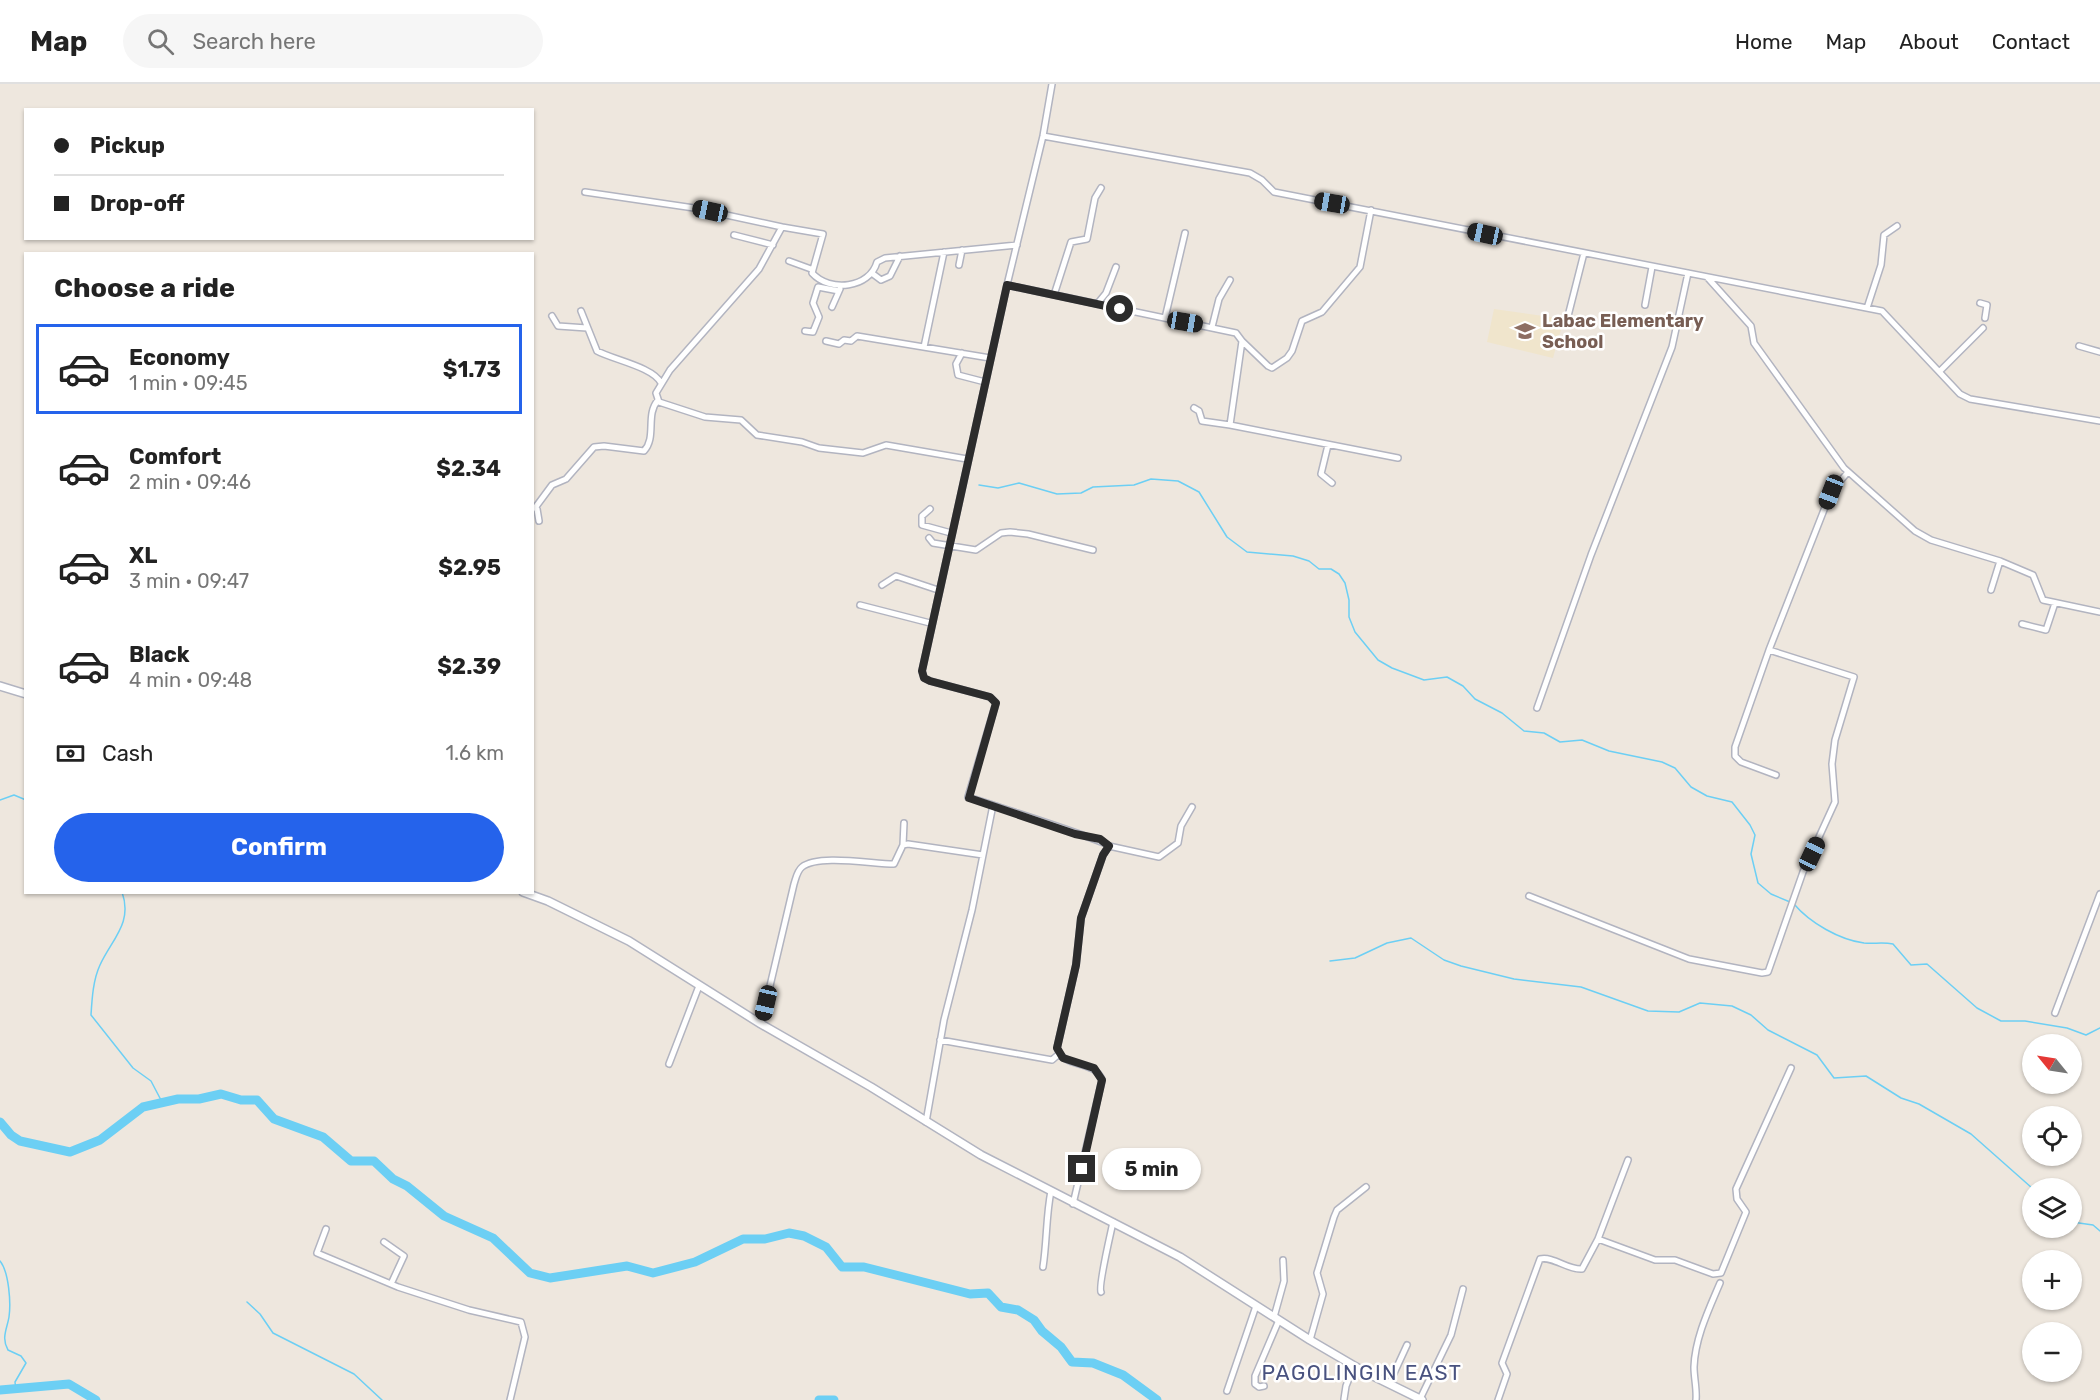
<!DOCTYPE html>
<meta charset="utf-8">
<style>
:root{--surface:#fff;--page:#f6f6f6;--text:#222;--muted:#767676;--line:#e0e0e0;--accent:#2563eb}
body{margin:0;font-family:Rubik,sans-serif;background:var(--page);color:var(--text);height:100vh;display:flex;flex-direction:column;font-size:22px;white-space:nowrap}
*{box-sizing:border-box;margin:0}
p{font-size:20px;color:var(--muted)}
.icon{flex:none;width:33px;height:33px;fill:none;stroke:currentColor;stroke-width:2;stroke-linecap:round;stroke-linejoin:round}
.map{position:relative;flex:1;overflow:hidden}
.details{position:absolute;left:24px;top:168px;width:510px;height:642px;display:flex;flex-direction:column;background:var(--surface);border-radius:0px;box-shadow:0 2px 4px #0004}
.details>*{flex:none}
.guide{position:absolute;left:24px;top:24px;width:510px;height:132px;border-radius:0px;box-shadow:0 2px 4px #0004;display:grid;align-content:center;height:132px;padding:0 30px;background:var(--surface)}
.needle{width:39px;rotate:300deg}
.tools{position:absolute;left:2022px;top:950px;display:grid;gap:12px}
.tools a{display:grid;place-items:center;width:60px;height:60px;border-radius:50%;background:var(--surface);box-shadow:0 2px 4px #0004;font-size:30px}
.end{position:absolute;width:27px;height:27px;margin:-14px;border:8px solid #2c2c2c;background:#fff;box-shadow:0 0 0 3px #fff}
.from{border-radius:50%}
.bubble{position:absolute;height:42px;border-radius:21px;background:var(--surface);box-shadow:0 2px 4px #0004;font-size:20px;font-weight:700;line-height:42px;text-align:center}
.car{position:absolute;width:18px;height:36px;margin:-18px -9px;border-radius:8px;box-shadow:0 0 4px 2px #0007;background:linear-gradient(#222 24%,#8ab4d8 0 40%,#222 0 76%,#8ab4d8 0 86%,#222 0)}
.guide b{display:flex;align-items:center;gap:21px;height:57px;font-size:22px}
.guide b+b{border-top:2px solid var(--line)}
.guide i{width:15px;height:15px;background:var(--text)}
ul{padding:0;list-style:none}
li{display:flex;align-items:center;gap:18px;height:90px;margin:0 12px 9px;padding:0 18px;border:3px solid transparent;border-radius:0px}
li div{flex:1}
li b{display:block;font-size:22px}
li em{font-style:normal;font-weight:700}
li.current{border-color:var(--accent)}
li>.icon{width:54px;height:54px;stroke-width:1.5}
h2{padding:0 30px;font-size:27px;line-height:72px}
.pay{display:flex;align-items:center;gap:15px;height:66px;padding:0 30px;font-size:22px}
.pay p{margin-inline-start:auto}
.cta{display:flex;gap:12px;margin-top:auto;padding:12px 30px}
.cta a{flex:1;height:69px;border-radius:36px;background:var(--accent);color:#fff;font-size:24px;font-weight:700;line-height:69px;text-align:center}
header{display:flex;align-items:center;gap:36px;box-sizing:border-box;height:84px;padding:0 30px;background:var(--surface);border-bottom:2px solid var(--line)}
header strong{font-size:28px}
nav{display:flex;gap:33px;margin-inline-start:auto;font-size:21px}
.search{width:420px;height:54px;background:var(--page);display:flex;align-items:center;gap:15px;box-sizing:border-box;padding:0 21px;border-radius:33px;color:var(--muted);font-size:22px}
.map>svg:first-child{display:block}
</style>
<header>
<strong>Map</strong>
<div class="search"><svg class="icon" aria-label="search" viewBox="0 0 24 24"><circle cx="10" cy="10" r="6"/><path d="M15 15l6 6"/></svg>Search here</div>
<nav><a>Home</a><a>Map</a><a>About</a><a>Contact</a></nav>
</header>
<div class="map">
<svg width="2100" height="1316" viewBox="0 0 2100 1316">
<rect width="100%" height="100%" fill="#eee7de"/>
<path fill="#f0e5cc" d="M1494,225l70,10 -11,39 -66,-16z"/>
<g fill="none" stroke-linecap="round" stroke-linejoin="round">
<path stroke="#6ccff4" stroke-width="1.5" d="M979,401l19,3 21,-5 38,11 24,-1 12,-6 41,-2 17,-6 27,2 21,11 28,45 20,15 46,4 16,5 10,8h12l8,5 6,9 4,17v17l6,15 23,28 14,8 32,12 23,-3 16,9 12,13 27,14 22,18 20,2 16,9 22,-2 27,11 53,11 13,6 16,19 16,9 25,6 18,23 5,10 -4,19 7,29 13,11 19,8
M0,716l14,-5 12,5
M122,808c11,31 -10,47 -22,73 -7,15 -8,34 -9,50l42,53 18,13 11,21
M1794,820c16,19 46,36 70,39 10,1 19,-1 29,1l18,21 16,-1 50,44 24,13h24l42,7 19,7 14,-7
M1330,877l25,-3 32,-15 24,-5 33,22 17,6 53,13 67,8 67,24 31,1 21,-9 32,3 19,9 17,15 49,25 17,23 32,-2 35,22 18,6 52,30 61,54
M2072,1138l21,3 7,6
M0,1177c9,11 11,42 9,56 -2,12 -8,21 -1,33l13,6 5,7 -11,19 1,8
M247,1218l13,12 13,19 81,41 28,26"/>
<path stroke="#6ccff4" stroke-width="9" d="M0,1038l11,13 9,6 50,11 30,-12 43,-33 35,-8h21l22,-5 20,6h16l17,19 49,18 28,24h23l19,18 14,7 37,30 49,22 37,35 20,5 77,-12 26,7 42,-11 48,-23h22l24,-6 15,3 22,11 16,20h22l106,27 18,-1 13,14 17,3 16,10 8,11 19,16 11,15 21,1 30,12 34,25
M0,1306l69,-6 27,16
M819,1316h15"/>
<g stroke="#b2b4c0" stroke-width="8">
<path id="minor" d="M1052,0l-9,52 -36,149 229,48 6,8 -12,84 168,33
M1043,52l207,37 12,7 12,12 608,119 78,83 10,5 130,22
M585,108l109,16 88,19
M734,151l39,10
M789,177l22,8
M959,181l3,-15
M873,190l8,6 9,-4 10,-20
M1707,193l44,49 3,17 90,125 71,63 16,9 69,21 33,14 10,25 57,12
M1054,211l17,-53 16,-3 8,-41 6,-10
M1980,219l7,2 -2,13
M1097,220l9,-11 10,-26
M1645,221l7,-38
M832,223l8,-18
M1867,224l14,-43 3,-30 13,-9
M581,227l16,40c17,9 56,16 64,32
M552,232l6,10 29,2
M1165,234l20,-85
M1566,240l18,-71
M1212,243l7,-28 11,-19
M805,247l8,1 6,-15 -6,-14 5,-16 21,4
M826,257l13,3 5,-4 7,1 6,-5 133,22
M1242,257l26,25 4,2 15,-10 5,-7 10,-30 20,-9 38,-45 11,-57
M2079,262l21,6
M924,263l20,-95
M962,269l-6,11 2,11 27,7
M1940,287l43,-43
M1194,324l5,3 3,10 28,4
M1328,361l-7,29 11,9
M967,375l-81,-14 -23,8 -44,-5 -17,-6 -45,-7 -16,-15 -36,-3 -46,-15 -3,-9 14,-23 89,-101 23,-42 41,7 -11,39c18,20 58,15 65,-11l8,-4 132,-13
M534,424l3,1 2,12
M535,424l17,-23 14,-6 28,-32 10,-1 40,5c13,-14 1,-36 14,-51
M930,425l-8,7v9l29,8
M929,454l4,5 43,7 25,-17 9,-1 18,2 65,16
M882,501l14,-9 42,14
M1991,506l9,-29
M860,521l70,18
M2022,540l24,6 9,-27
M1769,566l-34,97v9l6,6 35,13
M1537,624l54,-153 81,-208 16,-74
M993,721c17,6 110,35 116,41l-6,9 -22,63 -5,47 -19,83c6,21 38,11 45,32l-29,124
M903,761l1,-22
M1109,762l50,11 19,-14 3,-17 11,-19
M1529,812l160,63 73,14 6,-1 35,-100 32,-70 -3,-38 3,-24 19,-63 -85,-27 62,-158 17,-20
M2055,929l45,-119
M761,940l33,-140c2,-6 3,-13 8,-17 17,-13 70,-3 92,-3l9,-19 5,-1 75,11
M940,956l112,20 7,-6
M669,980l30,-78
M926,1038l18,-102 28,-110 21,-105 -25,-8 28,-94 -6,-6 -60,-16 -6,-3 -2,-7 85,-386
M326,1145l-9,24 81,34 71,23 52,12 4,15 -15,63
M1598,1155l30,-79
M384,1158l20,14 -13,28
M1043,1183c4,-26 3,-51 8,-76
M1101,1208c-3,-6 10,-60 12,-70
M1274,1233l10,-36 -1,-21
M1310,1256l13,-46 -6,-21 17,-56 3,-7 29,-23
M1389,1300l18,-39
M1264,1302l-5,1 -4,-3v-8l24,-56
M1227,1307l29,-85
M1344,1315l2,-13 8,-20
M1420,1315l31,-64 12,-46
M1498,1316l9,-26 -5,-11 38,-104c14,-3 27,11 42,10l16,-30 57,21h20l38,14 8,-1 25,-61 -9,-13 -1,-10 55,-121
M1696,1316c1,-11 -2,-22 -2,-33 1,-29 15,-58 26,-84"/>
</g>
<g stroke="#b2b4c0" stroke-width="10">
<path id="tertiary" d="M0,602l26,8
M523,808l25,9 81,40 132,83 110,63 110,68 199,102 130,83 53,31 59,29"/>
</g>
<use href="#minor" stroke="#fff" stroke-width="5"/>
<use href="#tertiary" stroke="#fff" stroke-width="7"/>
</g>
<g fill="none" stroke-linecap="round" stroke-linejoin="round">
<path stroke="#2c2c2c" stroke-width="8" d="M1082,1085l20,-89 -8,-12 -31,-10 -6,-10 19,-83 5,-47 22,-63 6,-9 -9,-7 -25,-5 -106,-36 27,-95 -6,-6 -60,-16 -6,-3 -2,-7 85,-386 113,24"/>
</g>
<defs>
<g id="school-bare" transform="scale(1.62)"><path d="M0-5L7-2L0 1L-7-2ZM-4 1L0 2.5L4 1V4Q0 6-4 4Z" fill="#8d6e63" stroke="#fff" stroke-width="2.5" paint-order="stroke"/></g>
</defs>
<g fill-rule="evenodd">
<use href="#school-bare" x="1525" y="247"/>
</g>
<g text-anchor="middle" stroke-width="5" stroke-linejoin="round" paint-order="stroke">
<g font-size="18" font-weight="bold" fill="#785e54" stroke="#fff" text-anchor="start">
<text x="1542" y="243">Labac Elementary<tspan x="1542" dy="21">School</tspan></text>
</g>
<g font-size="21" letter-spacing="1.5" fill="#49527f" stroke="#fff">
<text x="1362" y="1296">PAGOLINGIN EAST</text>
</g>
</g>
</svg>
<div class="tools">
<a><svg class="needle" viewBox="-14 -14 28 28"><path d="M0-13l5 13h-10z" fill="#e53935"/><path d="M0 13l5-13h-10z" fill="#767676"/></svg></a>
<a><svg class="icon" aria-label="locate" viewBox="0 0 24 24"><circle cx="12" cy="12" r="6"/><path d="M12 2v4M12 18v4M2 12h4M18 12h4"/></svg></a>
<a><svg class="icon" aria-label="layers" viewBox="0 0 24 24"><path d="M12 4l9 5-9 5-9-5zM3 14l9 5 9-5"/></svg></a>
<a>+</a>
<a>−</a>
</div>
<i class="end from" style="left:1120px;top:225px"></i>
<i class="end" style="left:1082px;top:1085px"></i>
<div class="bubble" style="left:1102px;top:1064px;width:99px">5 min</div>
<i class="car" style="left:1332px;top:119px;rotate:280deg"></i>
<i class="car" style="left:710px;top:127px;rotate:282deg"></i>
<i class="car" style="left:1485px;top:150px;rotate:282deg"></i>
<i class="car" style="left:1185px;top:238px;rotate:99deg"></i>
<i class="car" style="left:1831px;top:408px;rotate:201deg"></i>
<i class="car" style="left:1812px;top:770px;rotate:25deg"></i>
<i class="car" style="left:766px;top:919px;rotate:193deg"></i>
<div class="guide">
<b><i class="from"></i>Pickup</b>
<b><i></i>Drop-off</b>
</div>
<section class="details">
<h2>Choose a ride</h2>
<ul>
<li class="current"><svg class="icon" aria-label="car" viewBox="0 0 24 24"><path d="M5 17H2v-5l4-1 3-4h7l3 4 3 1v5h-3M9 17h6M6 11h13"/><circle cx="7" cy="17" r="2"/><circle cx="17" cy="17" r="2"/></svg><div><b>Economy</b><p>1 min · 09:45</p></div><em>$1.73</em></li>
<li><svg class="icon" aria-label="car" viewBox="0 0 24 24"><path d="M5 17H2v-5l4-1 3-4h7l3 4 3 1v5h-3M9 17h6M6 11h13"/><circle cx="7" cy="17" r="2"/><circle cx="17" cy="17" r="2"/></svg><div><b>Comfort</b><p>2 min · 09:46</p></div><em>$2.34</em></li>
<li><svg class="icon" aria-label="car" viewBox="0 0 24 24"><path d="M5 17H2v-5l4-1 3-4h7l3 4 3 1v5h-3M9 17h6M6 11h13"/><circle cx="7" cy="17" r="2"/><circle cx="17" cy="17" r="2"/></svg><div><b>XL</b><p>3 min · 09:47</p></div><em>$2.95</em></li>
<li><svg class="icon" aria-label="car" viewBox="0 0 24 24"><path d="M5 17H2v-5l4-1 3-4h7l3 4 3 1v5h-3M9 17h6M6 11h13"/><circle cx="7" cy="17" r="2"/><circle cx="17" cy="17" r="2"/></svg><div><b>Black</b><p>4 min · 09:48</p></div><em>$2.39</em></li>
</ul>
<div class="pay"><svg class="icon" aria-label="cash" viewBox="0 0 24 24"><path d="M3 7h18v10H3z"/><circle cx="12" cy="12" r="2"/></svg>Cash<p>1.6 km</p></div>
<div class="cta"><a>Confirm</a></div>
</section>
</div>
